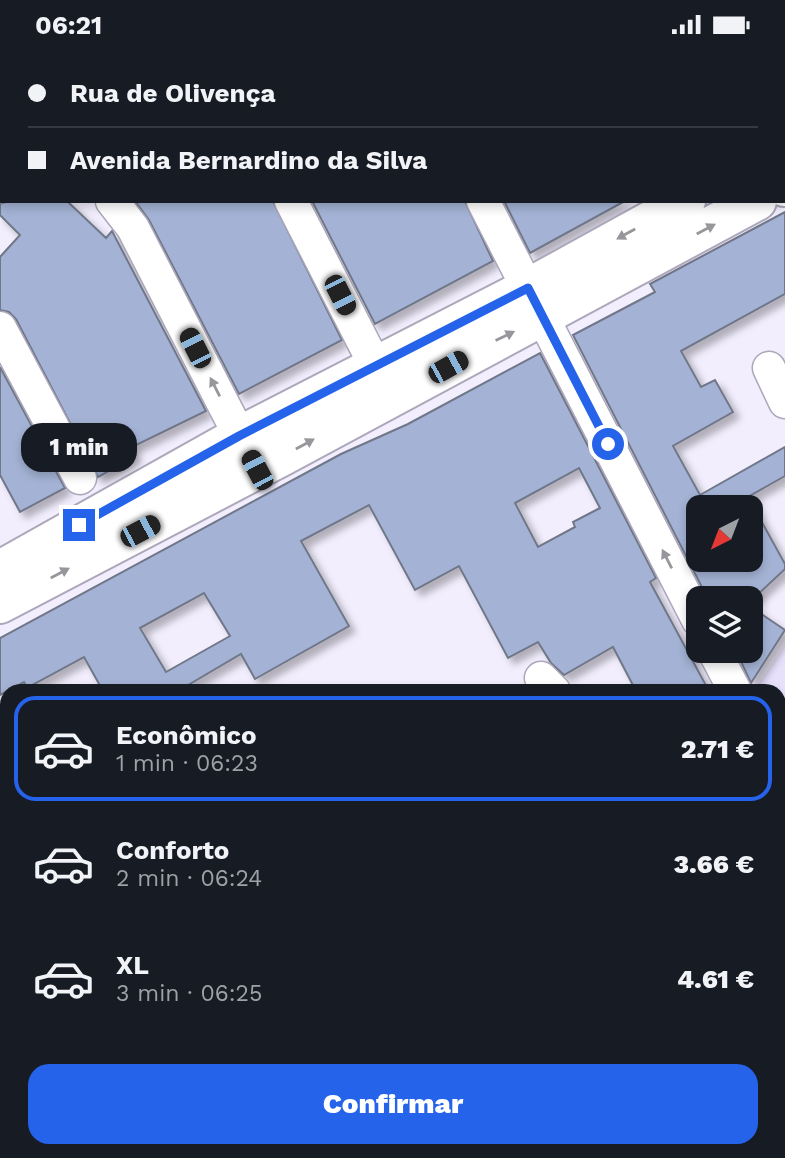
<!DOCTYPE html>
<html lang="pt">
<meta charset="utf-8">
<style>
:root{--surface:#171b24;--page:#242831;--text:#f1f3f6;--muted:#9ea1a6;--line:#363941;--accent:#2563eb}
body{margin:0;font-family:"Work Sans",sans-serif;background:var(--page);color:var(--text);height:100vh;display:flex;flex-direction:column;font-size:26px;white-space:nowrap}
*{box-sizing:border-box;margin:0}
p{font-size:23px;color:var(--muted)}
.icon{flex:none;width:38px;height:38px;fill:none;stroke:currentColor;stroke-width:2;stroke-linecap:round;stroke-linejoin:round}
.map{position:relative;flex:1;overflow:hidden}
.panel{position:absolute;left:0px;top:635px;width:786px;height:474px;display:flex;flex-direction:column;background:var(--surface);border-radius:21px 21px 0 0;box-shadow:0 4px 10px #0003}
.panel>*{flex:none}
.banner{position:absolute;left:0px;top:0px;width:786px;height:154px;box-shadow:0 4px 10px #0003;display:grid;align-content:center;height:154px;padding:0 28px;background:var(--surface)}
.needle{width:46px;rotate:222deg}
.buttons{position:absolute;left:686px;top:446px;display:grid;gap:14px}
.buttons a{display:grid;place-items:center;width:77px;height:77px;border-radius:14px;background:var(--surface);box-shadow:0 4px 10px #0003;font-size:35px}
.end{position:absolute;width:32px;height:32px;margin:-16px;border:9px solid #2563eb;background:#fff;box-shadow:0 0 0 4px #fff}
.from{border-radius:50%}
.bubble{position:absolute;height:49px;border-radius:21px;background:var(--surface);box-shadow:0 4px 10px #0003;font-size:23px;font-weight:800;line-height:49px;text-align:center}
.car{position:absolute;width:21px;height:42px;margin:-21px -10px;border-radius:9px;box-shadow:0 0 5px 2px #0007;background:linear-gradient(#222 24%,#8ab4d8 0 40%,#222 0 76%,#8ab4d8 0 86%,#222 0)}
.banner b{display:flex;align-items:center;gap:24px;height:66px;font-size:26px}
.banner b+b{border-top:2px solid var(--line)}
.banner i{width:18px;height:18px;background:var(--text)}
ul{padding:12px 0 0;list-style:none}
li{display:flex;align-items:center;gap:21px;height:105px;margin:0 14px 10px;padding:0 14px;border:4px solid transparent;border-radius:21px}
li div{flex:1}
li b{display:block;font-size:26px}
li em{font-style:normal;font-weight:800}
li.on{border-color:var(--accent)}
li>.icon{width:63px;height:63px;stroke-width:1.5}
.primary-button{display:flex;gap:14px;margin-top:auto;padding:14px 28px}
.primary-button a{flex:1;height:80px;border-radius:21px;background:var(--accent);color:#fff;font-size:28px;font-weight:800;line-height:80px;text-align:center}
.status{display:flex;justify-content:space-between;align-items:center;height:49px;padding:0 35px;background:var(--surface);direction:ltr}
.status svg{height:19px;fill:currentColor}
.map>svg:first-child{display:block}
</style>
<div class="status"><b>06:21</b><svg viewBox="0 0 49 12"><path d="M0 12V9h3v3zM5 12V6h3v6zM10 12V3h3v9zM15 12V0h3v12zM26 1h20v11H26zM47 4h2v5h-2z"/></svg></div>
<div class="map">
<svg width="785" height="1109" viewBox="0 0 785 1109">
<defs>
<filter id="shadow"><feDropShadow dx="6" dy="6" stdDeviation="3.5" flood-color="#0004"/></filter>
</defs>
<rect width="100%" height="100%" fill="#f2eefe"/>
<path fill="#e8e1fc" d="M785,596v86l-6,-9v-31h-22l-2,-3z"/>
<path fill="#a4b3d5" stroke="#707788" stroke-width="2" fill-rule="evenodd" filter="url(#shadow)" d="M9,152h58l39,37 6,-7 94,180 -76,37 5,8 -37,21 -82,-158 -7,-7 -9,-2v-53l20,-22 -20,-20v-11z
M135,152h138l69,139 -103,54 -90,-174z
M312,152h153l28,60 -118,63z
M504,152h121l-95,52z
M785,163v82l-104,57 20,36 14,-7 18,32 -60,34 27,49 85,-48v29l-37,21 37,67v5l-32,30h-45l-135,-264 82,-43 -5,-8zM698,458h53v53h-61l8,-5z
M540,304l116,225 -6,4 59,109h-73l-23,-44 -49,28 -13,-12 -13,-21 -30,16 -49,-92 -44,24 -46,-85 -68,36 48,85 -94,53 -14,-25 -63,37h-75l-19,-34 -57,31 -3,-6 -24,13v-57l341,-184 67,-30zM579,419l21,40 -27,14 2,5 -37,20 -23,-44zM204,544l26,43 -64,36 -26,-44z
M0,318l65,121 -45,24 -20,-37z
M751,558l34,23 -34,53 -15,-32h15z"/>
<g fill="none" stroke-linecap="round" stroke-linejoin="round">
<g stroke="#aca7ba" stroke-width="35">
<path id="minor" d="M213,0l1,2
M403,0l1,2
M585,0l1,2
M0,68l2,1
M0,137l2,-2
M112,152l21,27 117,228
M291,152l85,166
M483,152l215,419
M0,279l80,150
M769,319l16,34
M714,602l21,40
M541,629l13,13
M779,711l6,8
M779,1028l6,2"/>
</g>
<g stroke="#aca7ba" stroke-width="42">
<path id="secondary" d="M784,102h1
M784,138l1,-1
M0,521l239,-134 289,-148 158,-87
M0,555l283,-148 474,-255
M0,920l7,3
M464,1102l16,7"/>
</g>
<use href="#minor" stroke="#fff" stroke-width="32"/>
<use href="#secondary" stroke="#fff" stroke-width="38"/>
</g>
<defs><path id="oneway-solid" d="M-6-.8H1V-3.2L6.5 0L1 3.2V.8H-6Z" transform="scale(1.75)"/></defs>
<g fill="#97969a">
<use href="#oneway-solid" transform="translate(706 180) rotate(-28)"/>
<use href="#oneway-solid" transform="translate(626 185) rotate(151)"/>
<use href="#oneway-solid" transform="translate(505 287) rotate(-26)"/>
<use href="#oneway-solid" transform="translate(215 338) rotate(-117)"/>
<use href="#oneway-solid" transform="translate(305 395) rotate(-29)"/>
<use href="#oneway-solid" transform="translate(667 510) rotate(-117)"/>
<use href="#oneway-solid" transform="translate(60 524) rotate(-28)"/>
</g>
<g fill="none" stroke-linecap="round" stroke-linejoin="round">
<path stroke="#2563eb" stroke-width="9" d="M79,476l160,-89 289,-148 80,156"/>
</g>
</svg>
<div class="buttons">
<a><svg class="needle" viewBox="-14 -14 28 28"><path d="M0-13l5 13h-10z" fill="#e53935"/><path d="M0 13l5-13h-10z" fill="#9ea1a6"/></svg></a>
<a><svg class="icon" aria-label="layers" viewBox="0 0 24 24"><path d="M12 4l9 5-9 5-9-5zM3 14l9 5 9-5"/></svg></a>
</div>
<i class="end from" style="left:608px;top:395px"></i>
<i class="end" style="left:79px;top:476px"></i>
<div class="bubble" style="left:21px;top:374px;width:116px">1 min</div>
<i class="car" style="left:340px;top:246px;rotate:153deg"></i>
<i class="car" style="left:195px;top:299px;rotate:333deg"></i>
<i class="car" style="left:448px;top:318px;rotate:61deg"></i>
<i class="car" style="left:257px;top:421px;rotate:332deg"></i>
<i class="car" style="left:140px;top:482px;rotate:62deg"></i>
<div class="banner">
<b><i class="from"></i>Rua de Olivença</b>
<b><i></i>Avenida Bernardino da Silva</b>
</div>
<section class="panel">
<ul>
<li class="on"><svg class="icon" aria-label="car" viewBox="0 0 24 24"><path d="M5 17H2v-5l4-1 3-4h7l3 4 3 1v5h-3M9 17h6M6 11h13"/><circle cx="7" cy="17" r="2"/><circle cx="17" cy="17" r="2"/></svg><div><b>Econômico</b><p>1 min · 06:23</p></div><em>2.71 €</em></li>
<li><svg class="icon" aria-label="car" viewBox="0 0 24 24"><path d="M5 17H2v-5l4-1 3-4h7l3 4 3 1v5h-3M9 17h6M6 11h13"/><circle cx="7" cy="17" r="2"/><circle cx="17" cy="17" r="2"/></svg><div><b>Conforto</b><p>2 min · 06:24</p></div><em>3.66 €</em></li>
<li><svg class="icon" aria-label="car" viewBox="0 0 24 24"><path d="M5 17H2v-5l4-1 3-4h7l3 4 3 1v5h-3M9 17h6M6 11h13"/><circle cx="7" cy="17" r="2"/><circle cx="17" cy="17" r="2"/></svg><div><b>XL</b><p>3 min · 06:25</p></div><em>4.61 €</em></li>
</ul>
<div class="primary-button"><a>Confirmar</a></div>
</section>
</div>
